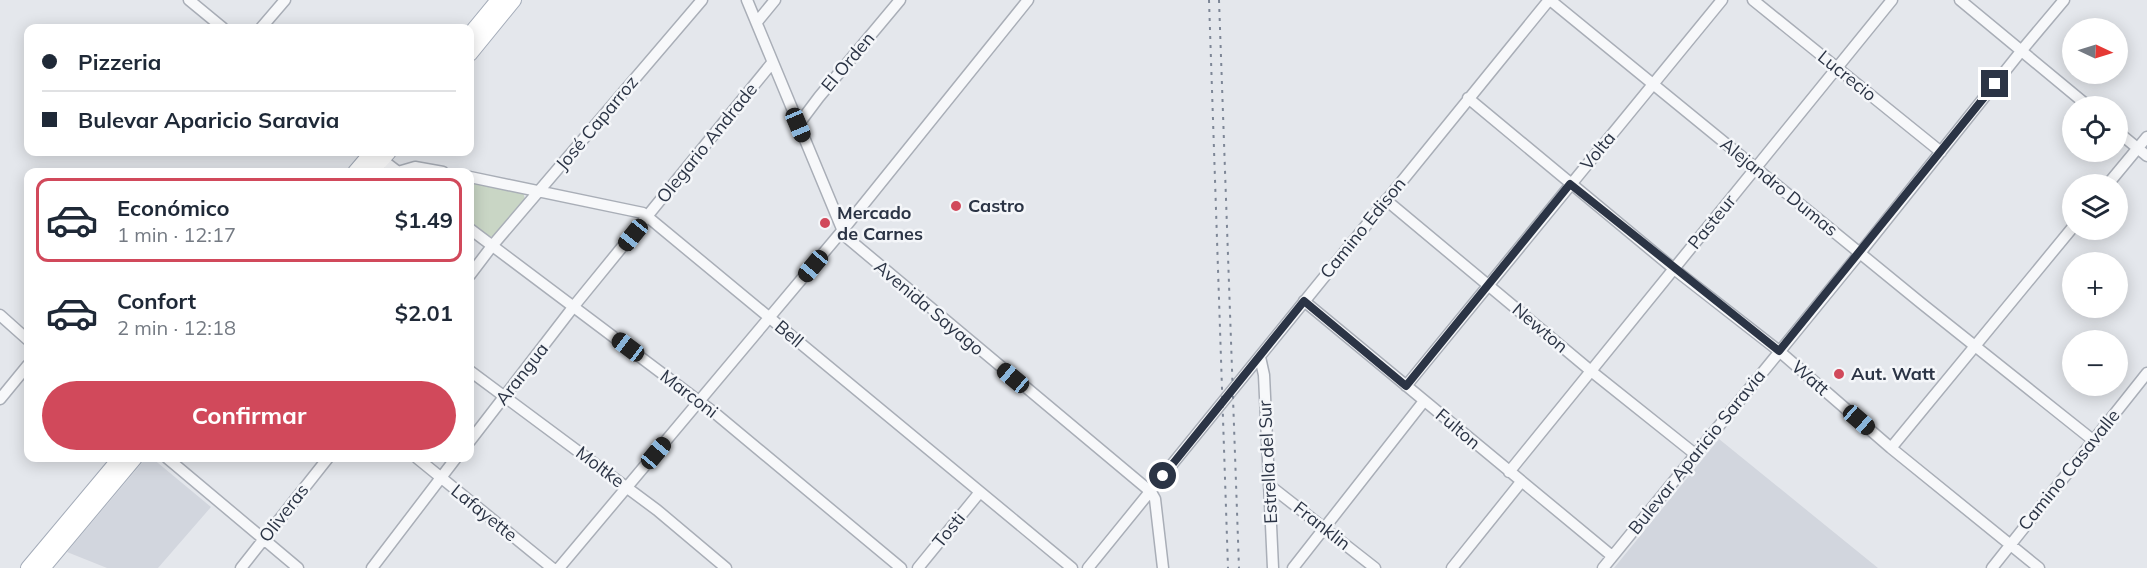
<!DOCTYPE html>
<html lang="es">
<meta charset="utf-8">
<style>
:root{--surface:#fff;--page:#f2f2f3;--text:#1f2937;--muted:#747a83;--line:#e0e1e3;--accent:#d1495b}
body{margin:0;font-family:Mulish,sans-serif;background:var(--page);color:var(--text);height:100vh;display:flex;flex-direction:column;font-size:22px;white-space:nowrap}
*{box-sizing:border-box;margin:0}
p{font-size:20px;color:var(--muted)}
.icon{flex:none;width:33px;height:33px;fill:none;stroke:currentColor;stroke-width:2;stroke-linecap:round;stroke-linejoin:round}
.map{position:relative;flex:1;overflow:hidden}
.details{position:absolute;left:24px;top:168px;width:450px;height:294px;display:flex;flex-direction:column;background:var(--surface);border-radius:12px;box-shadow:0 3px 15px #0003}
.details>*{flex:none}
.top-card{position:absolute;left:24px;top:24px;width:450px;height:132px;border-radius:12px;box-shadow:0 3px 15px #0003;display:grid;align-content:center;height:132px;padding:0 18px;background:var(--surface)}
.needle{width:39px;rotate:94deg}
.controls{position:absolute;left:2062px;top:18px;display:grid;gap:12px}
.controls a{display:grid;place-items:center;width:66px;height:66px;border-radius:50%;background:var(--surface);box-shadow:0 3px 15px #0003;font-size:30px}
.end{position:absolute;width:27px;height:27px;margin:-14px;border:8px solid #2b3445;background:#fff;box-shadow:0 0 0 3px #fff}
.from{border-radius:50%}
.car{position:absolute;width:18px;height:36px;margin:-18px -9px;border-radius:8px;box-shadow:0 0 4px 2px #0007;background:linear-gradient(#222 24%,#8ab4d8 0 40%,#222 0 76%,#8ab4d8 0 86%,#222 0)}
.top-card b{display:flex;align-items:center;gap:21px;height:57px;font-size:22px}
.top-card b+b{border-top:2px solid var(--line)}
.top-card i{width:15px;height:15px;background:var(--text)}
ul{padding:10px 0 0;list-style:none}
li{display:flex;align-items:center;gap:18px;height:84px;margin:0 12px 9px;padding:0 6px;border:3px solid transparent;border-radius:12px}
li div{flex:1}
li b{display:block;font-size:22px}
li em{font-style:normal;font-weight:700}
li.selected{border-color:var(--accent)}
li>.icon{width:54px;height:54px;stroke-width:1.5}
.action{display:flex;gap:12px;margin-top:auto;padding:12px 18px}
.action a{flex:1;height:69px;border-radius:36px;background:var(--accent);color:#fff;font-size:24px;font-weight:700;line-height:69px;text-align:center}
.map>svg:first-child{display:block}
</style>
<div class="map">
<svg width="2147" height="568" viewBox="0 0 2147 568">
<rect width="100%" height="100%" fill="#e4e7ec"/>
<path fill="#d2d6de" d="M1719,439l159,129h-264z
M146,458h6l59,49 -53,61h-51l-40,-16z"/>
<path fill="#c9d6c5" d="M470,181l53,11 2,7 -31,37 -6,1 -18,-13z"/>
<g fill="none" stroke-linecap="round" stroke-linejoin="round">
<g stroke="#a9aeb7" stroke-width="13">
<path id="minor" d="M189,0l34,28
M747,0l98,236 306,256 4,7 8,69
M1550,0l371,303 173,138
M1753,0l188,152
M1960,0l128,106
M757,22l18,-22
M261,28l24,-28
M1468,98l206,171 105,82 112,97 148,120
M798,125l21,-28 81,-97
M2118,132l29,24
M376,155l22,17 17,-5 28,5
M470,177l173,36 429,355
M2108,184l39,-47
M1386,200l205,171 104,83
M470,229l246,185 185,154
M470,275l22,-29 210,-246
M1304,301l308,255
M0,315l28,25
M1260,357l4,18 9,193
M470,371l187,139 69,58
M1406,386l316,-386
M0,399l28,-34
M470,441l104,-135 198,-243
M1891,448l182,-221
M167,458l131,110
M417,458l135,110
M1509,472l383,-472
M1269,485l106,83
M241,568l87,-110
M372,568l84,-110
M559,568l283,-337 186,-231
M918,568l62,-76
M1088,568l461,-568
M1293,568l131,-167
M1452,568l69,-86
M1603,568l257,-315 162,-203 42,-50
M1992,568l155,-195"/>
</g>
<g stroke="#a3abb8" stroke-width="16">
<path id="major" d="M470,34l28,-34
M470,54l44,-54
M355,172l17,-20
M371,172l18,-20
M28,568l92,-110
M43,568l92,-110"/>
</g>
<use href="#minor" stroke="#f7f8fa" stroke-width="10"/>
<use href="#major" stroke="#fff" stroke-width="14"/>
<path stroke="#7d8696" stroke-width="2" stroke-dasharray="3 6" stroke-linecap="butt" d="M1209,0l19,568
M1219,0l20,568"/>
</g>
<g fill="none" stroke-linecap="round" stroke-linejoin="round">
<path stroke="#2b3445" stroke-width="8" d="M1163,476l141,-175 102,85 164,-202 209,167 216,-267"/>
</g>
<g fill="#d1495b" stroke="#f4f6f9" stroke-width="2">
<circle cx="956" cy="206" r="6"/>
<circle cx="825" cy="223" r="6"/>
<circle cx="1839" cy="374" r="6"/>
</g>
<g text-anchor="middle" stroke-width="5" stroke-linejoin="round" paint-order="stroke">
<g font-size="18" fill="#2b3445" stroke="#f4f6f9">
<text transform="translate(848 62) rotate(-50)" y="6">El Orden</text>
<text transform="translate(1847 76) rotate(39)" y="6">Lucrecio</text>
<text transform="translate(597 123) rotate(-50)" y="6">José Caparroz</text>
<text transform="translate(707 143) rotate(-51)" y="6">Olegario Andrade</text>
<text transform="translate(1598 151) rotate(-51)" y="6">Volta</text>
<text transform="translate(1779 187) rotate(39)" y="6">Alejandro Dumas</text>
<text transform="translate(1712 222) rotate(-51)" y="6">Pasteur</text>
<text transform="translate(1363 228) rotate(-51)" y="6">Camino Edison</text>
<text transform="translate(929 308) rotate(40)" y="6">Avenida Sayago</text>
<text transform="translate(1540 328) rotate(40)" y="6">Newton</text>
<text transform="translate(789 334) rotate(40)" y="6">Bell</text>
<text transform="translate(522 374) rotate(-52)" y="6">Arangua</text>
<text transform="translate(1810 378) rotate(41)" y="6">Watt</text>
<text transform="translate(689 394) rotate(37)" y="6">Marconi</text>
<text transform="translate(1458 429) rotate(40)" y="6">Fulton</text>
<text transform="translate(1697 452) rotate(-51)" y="6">Bulevar Aparicio Saravia</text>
<text transform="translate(1268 462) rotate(-93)" y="6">Estrella del Sur</text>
<text transform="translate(600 467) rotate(37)" y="6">Moltke</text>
<text transform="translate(2069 470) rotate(-51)" y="6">Camino Casavalle</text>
<text transform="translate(284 513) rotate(-52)" y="6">Oliveras</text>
<text transform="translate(484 513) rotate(39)" y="6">Lafayette</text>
<text transform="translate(1322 526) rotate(38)" y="6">Franklin</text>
<text transform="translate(949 530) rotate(-51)" y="6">Tosti</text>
</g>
<g font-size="18" font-weight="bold" fill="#2b3445" stroke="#f4f6f9" text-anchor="start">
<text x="968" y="212">Castro</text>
<text x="837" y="219">Mercado<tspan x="837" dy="21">de Carnes</tspan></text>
<text x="1851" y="380">Aut. Watt</text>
</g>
</g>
</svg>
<div class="controls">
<a><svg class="needle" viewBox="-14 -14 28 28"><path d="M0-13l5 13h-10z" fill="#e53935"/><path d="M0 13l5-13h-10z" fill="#747a83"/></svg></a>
<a><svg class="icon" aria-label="locate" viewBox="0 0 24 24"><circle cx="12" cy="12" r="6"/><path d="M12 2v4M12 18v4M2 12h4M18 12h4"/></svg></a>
<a><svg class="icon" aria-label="layers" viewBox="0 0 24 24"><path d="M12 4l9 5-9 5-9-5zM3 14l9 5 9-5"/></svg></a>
<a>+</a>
<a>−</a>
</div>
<i class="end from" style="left:1163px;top:476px"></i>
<i class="end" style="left:1995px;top:84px"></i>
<i class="car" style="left:798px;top:125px;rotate:157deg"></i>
<i class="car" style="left:633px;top:235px;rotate:219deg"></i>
<i class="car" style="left:813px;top:266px;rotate:220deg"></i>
<i class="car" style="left:628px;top:347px;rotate:307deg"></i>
<i class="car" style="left:1013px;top:378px;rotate:310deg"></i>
<i class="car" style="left:1859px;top:420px;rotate:131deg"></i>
<i class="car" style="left:656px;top:453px;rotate:40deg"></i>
<div class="top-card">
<b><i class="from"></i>Pizzeria</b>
<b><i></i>Bulevar Aparicio Saravia</b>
</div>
<section class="details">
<ul>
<li class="selected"><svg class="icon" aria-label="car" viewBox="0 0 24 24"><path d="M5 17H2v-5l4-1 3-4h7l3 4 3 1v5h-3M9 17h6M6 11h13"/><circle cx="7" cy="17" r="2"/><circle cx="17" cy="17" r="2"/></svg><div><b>Económico</b><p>1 min · 12:17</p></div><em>$1.49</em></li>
<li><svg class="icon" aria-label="car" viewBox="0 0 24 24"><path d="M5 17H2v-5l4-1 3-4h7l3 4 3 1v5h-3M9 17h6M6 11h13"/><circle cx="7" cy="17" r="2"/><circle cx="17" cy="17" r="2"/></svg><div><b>Confort</b><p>2 min · 12:18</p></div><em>$2.01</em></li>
</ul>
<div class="action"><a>Confirmar</a></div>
</section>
</div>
